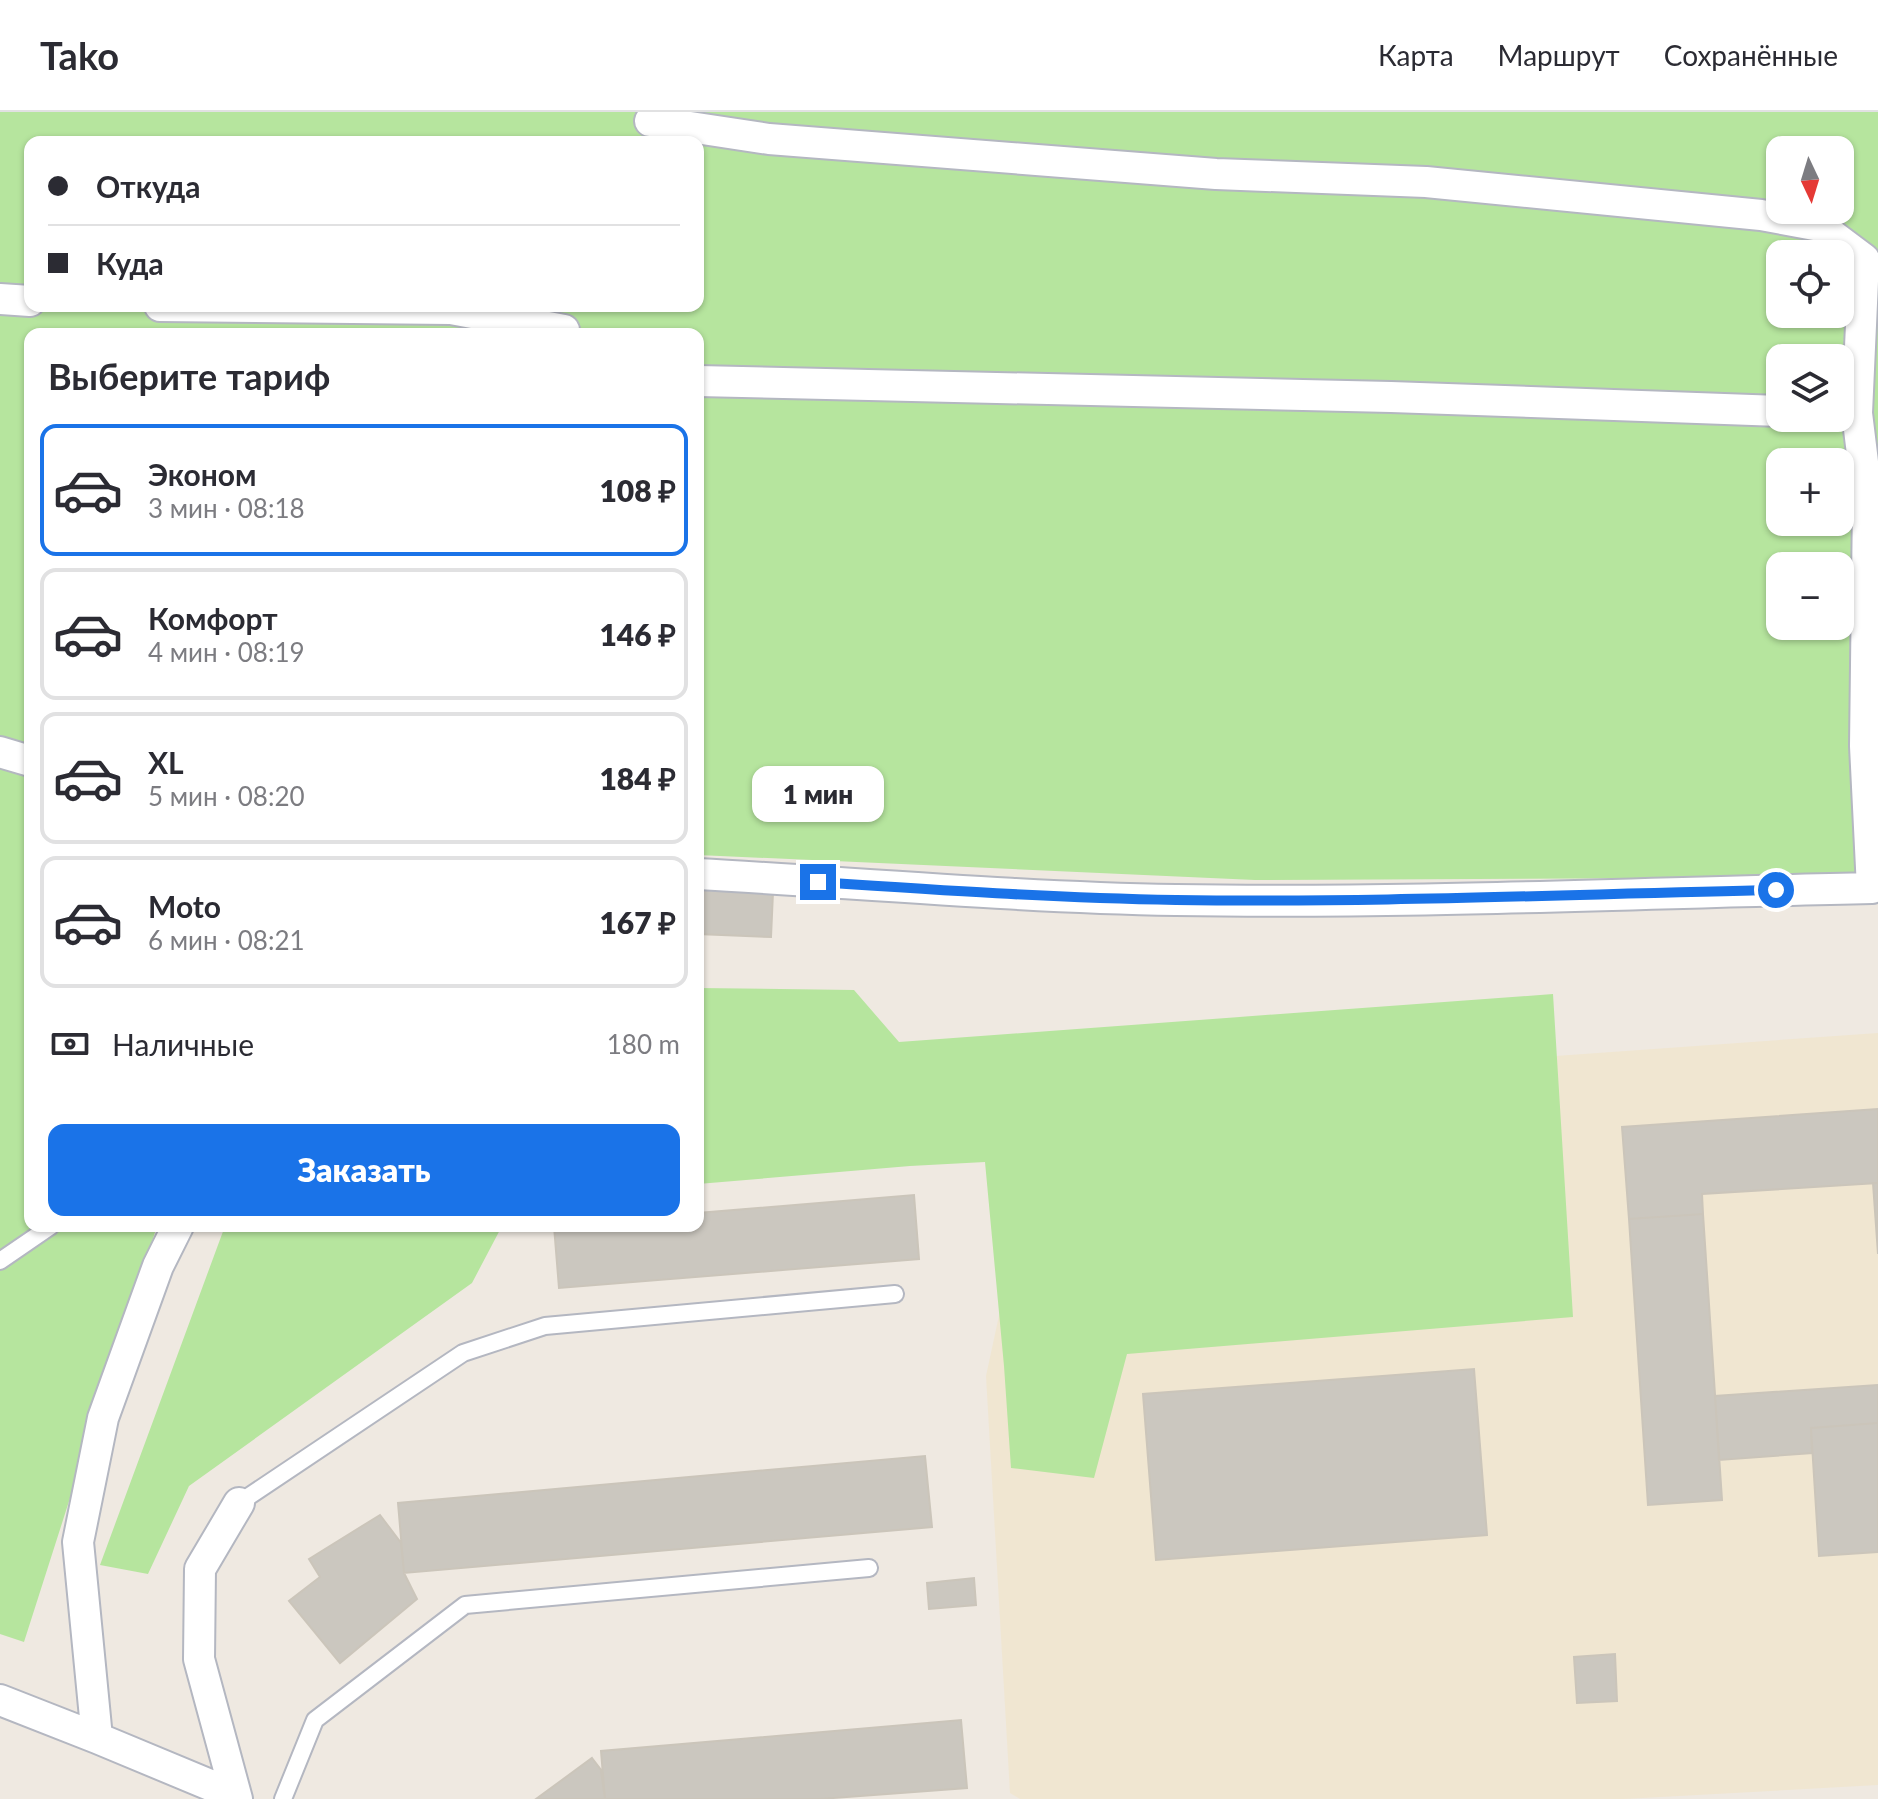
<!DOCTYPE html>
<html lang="ru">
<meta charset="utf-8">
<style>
:root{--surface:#fff;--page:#f7f7f7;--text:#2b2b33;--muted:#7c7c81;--line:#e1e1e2;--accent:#1a73e8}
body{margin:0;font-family:Lato,sans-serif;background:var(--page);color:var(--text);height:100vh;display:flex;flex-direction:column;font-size:30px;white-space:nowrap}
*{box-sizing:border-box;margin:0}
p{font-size:26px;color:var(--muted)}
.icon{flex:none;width:44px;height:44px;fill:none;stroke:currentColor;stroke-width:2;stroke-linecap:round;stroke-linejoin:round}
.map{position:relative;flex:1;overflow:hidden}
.panel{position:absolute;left:24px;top:216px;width:680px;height:904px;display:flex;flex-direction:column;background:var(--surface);border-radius:16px;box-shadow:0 2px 6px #0004}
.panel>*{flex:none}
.top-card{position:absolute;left:24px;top:24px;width:680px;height:176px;border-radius:16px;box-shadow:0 2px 6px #0004;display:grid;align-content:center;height:176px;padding:0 24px;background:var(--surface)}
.needle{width:52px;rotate:176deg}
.tools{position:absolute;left:1766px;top:24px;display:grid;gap:16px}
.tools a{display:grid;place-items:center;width:88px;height:88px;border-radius:16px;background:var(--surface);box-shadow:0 2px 6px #0004;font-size:40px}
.end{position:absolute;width:36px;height:36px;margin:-18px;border:10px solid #1a73e8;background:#fff;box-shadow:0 0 0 4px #fff}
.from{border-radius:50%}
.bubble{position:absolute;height:56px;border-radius:16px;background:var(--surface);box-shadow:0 2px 6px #0004;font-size:26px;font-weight:800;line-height:56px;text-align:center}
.top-card b{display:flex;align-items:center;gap:28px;height:76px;font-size:30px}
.top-card b+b{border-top:2px solid var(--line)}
.top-card i{width:20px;height:20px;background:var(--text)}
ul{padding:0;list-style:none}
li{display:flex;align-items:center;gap:24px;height:132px;margin:0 16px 12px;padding:0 8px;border:4px solid var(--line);border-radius:16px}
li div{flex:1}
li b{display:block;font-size:30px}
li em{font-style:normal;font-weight:800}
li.selected{border-color:var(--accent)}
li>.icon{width:72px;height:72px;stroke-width:1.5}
h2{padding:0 24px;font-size:36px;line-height:96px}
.pay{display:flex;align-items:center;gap:20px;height:88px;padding:0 24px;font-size:30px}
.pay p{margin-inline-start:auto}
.button{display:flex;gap:16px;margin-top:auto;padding:16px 24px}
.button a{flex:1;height:92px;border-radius:16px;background:var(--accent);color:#fff;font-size:32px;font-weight:800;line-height:92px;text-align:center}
header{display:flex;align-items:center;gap:48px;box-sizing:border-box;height:112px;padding:0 40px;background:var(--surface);border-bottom:2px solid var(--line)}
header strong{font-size:38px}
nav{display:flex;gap:44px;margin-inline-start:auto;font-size:28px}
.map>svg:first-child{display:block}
</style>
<header>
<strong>Tako</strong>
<nav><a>Карта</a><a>Маршрут</a><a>Сохранённые</a></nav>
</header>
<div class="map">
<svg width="1878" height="1687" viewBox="0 0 1878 1687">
<rect width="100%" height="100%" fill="#efe9e1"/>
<path fill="#f0e6d1" d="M1878,921v752l-254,14h-604l-10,-6 -24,-417 61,-284z"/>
<path fill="#b6e59e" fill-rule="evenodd" d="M0,0h1878v765l-623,3 -557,-25v-521h-668v892h127l-133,416 -24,-8zM30,30h668v164h-668zM1780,38h60v60h-60zM1780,142h60v60h-60zM1780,246h60v60h-60zM1780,350h60v60h-60zM1780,454h60v60h-60z
M698,876l156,2 45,52 654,-48 20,323 -446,37 -33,124 -83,-10 -7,-102 -19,-204 -75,4 -212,18z
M225,1114h277l-30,57 -283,203 -41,88 -48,-9z"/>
<path fill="#cbc7bf" stroke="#cbc5ba" stroke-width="2" d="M698,776l75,4 -2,45 -73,-3z
M1878,997v74l-176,11 1,20 -74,5 -7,-92z
M1873,1071h5v71z
M914,1083l5,64 -360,29 -5,-62h144v-13z
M1703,1102l19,286 -74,5 -19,-286z
M1474,1257l13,166 -331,25 -13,-166z
M1878,1273v38l-67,5 1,25 -93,7 -4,-64z
M1878,1311v129l-59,4 -8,-128z
M925,1344l7,71 -528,46 -6,-70z
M380,1403l21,28 3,30 13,26 -77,64 -51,-62 31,-24 -11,-18z
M974,1466l2,27 -47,4 -2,-26z
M1615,1542l2,47 -40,2 -3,-46z
M961,1608l6,68 -147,11h-215l-4,-48z
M592,1646l9,12 4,29h-69z"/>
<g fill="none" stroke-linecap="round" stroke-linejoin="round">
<g stroke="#b4b7c1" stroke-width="20">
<path id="service" d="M0,1149l51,-35
M239,1391l224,-150 82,-27 350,-32
M283,1687l32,-79 150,-115 404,-37"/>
</g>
<g stroke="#b4b7c1" stroke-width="34">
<path id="minor" d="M650,9l119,18 447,35 210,8 335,33 59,11 44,33 -7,154 11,90 -3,243 7,142c-232,5 -464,16 -696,12 -160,-3 -319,-17 -478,-26
M0,187l30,2
M160,194l291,3 113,21
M698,269l693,16 389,14
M0,640l30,9
M0,1588l97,38 137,57
M97,1626l-19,-196 25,-124 55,-152 20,-40
M237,1687l-38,-140 1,-90 39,-66"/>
</g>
<use href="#service" stroke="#fff" stroke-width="16"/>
<use href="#minor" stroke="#fff" stroke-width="30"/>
</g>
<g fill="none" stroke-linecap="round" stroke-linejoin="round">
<path stroke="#1a73e8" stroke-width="10" d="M818,770c119,8 238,16 358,18 200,3 400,-6 600,-10"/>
</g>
</svg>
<div class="tools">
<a><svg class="needle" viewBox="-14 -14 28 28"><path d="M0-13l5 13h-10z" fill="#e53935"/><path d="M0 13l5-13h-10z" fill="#7c7c81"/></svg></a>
<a><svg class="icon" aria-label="locate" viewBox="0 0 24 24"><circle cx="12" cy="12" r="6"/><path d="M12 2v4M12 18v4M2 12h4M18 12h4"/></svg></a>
<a><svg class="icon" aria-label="layers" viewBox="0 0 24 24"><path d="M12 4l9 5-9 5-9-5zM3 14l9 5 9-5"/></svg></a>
<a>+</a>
<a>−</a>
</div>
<i class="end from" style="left:1776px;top:778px"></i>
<i class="end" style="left:818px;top:770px"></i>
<div class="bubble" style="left:752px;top:654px;width:132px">1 мин</div>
<div class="top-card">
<b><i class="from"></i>Откуда</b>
<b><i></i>Куда</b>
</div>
<section class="panel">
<h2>Выберите тариф</h2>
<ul>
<li class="selected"><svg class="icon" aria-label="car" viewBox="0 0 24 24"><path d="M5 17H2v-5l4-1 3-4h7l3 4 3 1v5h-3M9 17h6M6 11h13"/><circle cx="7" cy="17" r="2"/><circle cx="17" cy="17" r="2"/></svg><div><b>Эконом</b><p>3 мин · 08:18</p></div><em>108 ₽</em></li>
<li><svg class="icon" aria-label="car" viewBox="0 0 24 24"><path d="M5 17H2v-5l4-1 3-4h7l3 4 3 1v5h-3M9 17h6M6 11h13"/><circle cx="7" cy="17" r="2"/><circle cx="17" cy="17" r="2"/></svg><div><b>Комфорт</b><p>4 мин · 08:19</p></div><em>146 ₽</em></li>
<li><svg class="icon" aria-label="car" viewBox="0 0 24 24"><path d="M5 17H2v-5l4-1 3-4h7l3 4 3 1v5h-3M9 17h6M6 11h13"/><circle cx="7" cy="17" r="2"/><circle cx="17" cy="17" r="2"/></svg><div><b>XL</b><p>5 мин · 08:20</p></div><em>184 ₽</em></li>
<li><svg class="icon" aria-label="car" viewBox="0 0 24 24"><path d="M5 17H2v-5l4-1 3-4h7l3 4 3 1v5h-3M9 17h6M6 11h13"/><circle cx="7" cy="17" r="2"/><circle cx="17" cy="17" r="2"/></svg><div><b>Moto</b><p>6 мин · 08:21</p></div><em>167 ₽</em></li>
</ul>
<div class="pay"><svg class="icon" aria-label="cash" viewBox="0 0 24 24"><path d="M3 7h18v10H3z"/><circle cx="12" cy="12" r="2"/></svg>Наличные<p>180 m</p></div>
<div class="button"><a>Заказать</a></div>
</section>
</div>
